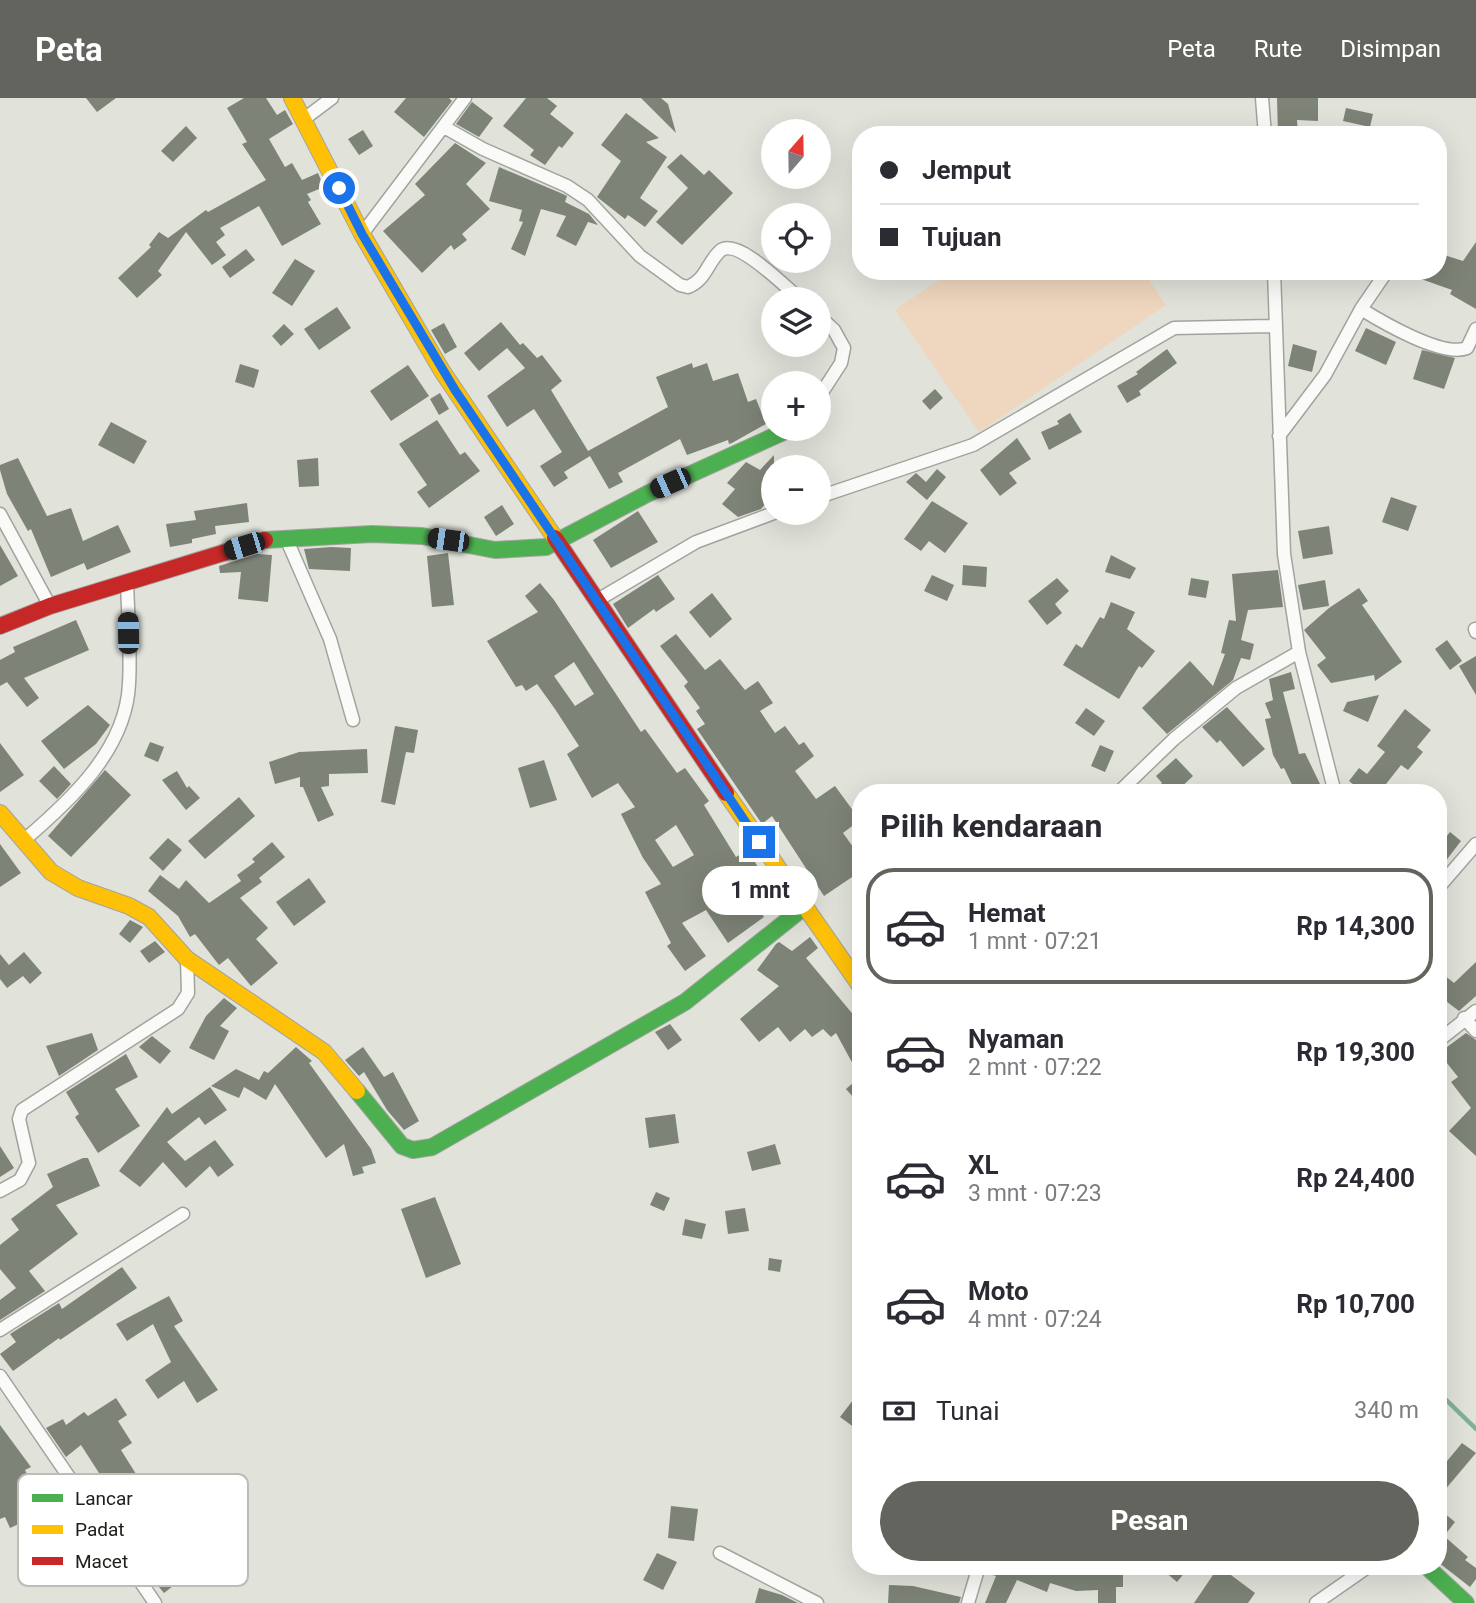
<!DOCTYPE html>
<html lang="id">
<meta charset="utf-8">
<style>
:root{--surface:#fff;--page:#f7f7f7;--text:#2b2b33;--muted:#7c7c81;--line:#e1e1e2;--accent:#64645e}
body{margin:0;font-family:Roboto,sans-serif;background:var(--page);color:var(--text);height:100vh;display:flex;flex-direction:column;font-size:26px;white-space:nowrap}
*{box-sizing:border-box;margin:0}
p{font-size:23px;color:var(--muted)}
.icon{flex:none;width:38px;height:38px;fill:none;stroke:currentColor;stroke-width:2;stroke-linecap:round;stroke-linejoin:round}
.map{position:relative;flex:1;overflow:hidden}
.details{position:absolute;left:852px;top:686px;width:595px;height:791px;display:flex;flex-direction:column;background:var(--surface);border-radius:28px;box-shadow:0 7px 28px #0002}
.details>*{flex:none}
.hud{position:absolute;left:852px;top:28px;width:595px;height:154px;border-radius:28px;box-shadow:0 7px 28px #0002;display:grid;align-content:center;height:154px;padding:0 28px;background:var(--surface)}
.needle{width:46px;rotate:20deg}
.controls{position:absolute;left:761px;top:21px;display:grid;gap:14px}
.controls a{display:grid;place-items:center;width:70px;height:70px;border-radius:50%;background:var(--surface);box-shadow:0 7px 28px #0002;font-size:35px}
.end{position:absolute;width:32px;height:32px;margin:-16px;border:9px solid #1a73e8;background:#fff;box-shadow:0 0 0 4px #fff}
.from{border-radius:50%}
.bubble{position:absolute;height:49px;border-radius:24px;background:var(--surface);box-shadow:0 7px 28px #0002;font-size:23px;font-weight:700;line-height:49px;text-align:center}
.car{position:absolute;width:21px;height:42px;margin:-21px -10px;border-radius:9px;box-shadow:0 0 5px 2px #0007;background:linear-gradient(#222 24%,#8ab4d8 0 40%,#222 0 76%,#8ab4d8 0 86%,#222 0)}
.hud b{display:flex;align-items:center;gap:24px;height:66px;font-size:26px}
.hud b+b{border-top:2px solid var(--line)}
.hud i{width:18px;height:18px;background:var(--text)}
ul{padding:0;list-style:none}
li{display:flex;align-items:center;gap:21px;height:116px;margin:0 14px 10px;padding:0 14px;border:4px solid transparent;border-radius:28px}
li div{flex:1}
li b{display:block;font-size:26px}
li em{font-style:normal;font-weight:700}
li.on{border-color:var(--accent)}
li>.icon{width:63px;height:63px;stroke-width:1.5}
h2{padding:0 28px;font-size:32px;line-height:84px}
.pay{display:flex;align-items:center;gap:18px;height:77px;padding:0 28px;font-size:26px}
.pay p{margin-inline-start:auto}
.cta{display:flex;gap:14px;margin-top:auto;padding:14px 28px}
.cta a{flex:1;height:80px;border-radius:42px;background:var(--accent);color:#fff;font-size:28px;font-weight:700;line-height:80px;text-align:center}
header{display:flex;align-items:center;gap:42px;box-sizing:border-box;height:98px;padding:0 35px;background:var(--accent);color:#fff}
header strong{font-size:33px}
nav{display:flex;gap:38px;margin-inline-start:auto;font-size:24px}
.map>svg:first-child{display:block}
</style>
<header>
<strong>Peta</strong>
<nav><a>Peta</a><a>Rute</a><a>Disimpan</a></nav>
</header>
<div class="map">
<svg width="1476" height="1505" viewBox="0 0 1476 1505">
<rect width="100%" height="100%" fill="#e1e2da"/>
<path fill="#efd6be" d="M952,173h191l23,34 -187,127 -84,-122z"/>
<g fill="none" stroke-linecap="round" stroke-linejoin="round">
<path stroke="#82b098" stroke-width="4.5" d="M1438,1294l38,37"/>
</g>
<path fill="#7d8376" fill-rule="evenodd" d="M86,0h30l-19,14z
M244,0h22l11,17 8,-5 8,14 -24,15 16,28 7,-4 10,17 16,-7 6,14 -17,7 4,6 -3,2 13,22 -39,22 -23,-40 -39,22 5,7 -9,7 10,13 -14,10 -26,-33 -28,39 4,4 -25,23 -19,-20 33,-31 -2,-2 10,-13 9,6 38,-28 2,2 58,-32 -24,-36 5,-2 -20,-34z
M406,0h43l3,3 -28,36 -30,-25z
M526,0h21l10,8 -7,8 24,19 -12,15 -3,-2 -14,19 -15,-10 4,-5 -31,-24z
M641,0h20l7,6 8,29z
M1277,0h41v23l-21,-1 1,15h-20z
M472,4l21,16 -14,19 -23,-13z
M1346,10l27,6 -3,13 -27,-6z
M626,15l33,25 -13,4 21,15 -27,41 18,13 -13,16 -17,-12 -3,4 -28,-22 24,-36 -20,-16z
M186,28l11,12 -24,24 -12,-11z
M363,32l10,16 -14,9 -11,-16z
M455,45l31,20 -20,21 24,25 -28,25 5,6 -13,10 -3,-5 -29,28 -39,-42 42,-36 -10,-11z
M681,56l23,21 5,-5 24,23 -51,52 -26,-23 32,-34 -21,-21z
M499,69l64,27 4,2 -2,6 24,12 9,11 -10,-3 -12,24 -20,-10 10,-20 -25,-7 -16,47 -14,-7 12,-27 -4,-1 3,-11 -33,-9z
M1476,144v67l-26,-15 2,-4 -48,-17 34,-2v-18l25,8z
M246,151l9,11 -25,18 -8,-11z
M295,161l20,12 -23,35 -20,-13z
M337,209l14,21 -32,22 -15,-21z
M501,224l19,23 3,-2 14,15 5,-3 20,26 -11,9 37,61 80,-44 -12,-30 36,-14 1,5 14,-5 6,18 25,-8 10,29 8,-3 10,25 -34,19 -3,1 -1,-4 -41,15 -7,-16 -62,34 5,9 -14,7 -19,-33 -26,16 4,6 -14,9 -14,-21 22,-14 -28,-43 -27,18 -20,-31 38,-28 -18,-20 -28,23 -15,-18z
M444,225l13,24 -12,7 -14,-24z
M284,226l10,10 -13,12 -9,-10z
M1366,230l30,14 -10,23 -31,-14z
M1293,246l24,7 -5,21 -24,-6z
M1167,251l10,14 -38,28 2,4 -14,8 -10,-17 21,-12 -2,-2z
M1422,252l33,8 -11,31 -31,-10z
M240,266l19,6 -5,18 -19,-6z
M408,267l21,31 -38,25 -21,-30z
M935,291l8,9 -13,12 -8,-9z
M440,295l9,16 -10,6 -9,-16z
M1070,315l12,19 -33,18 -8,-18 18,-8 -2,-3z
M437,322l23,35 5,-3 15,19 -51,37 -12,-16 10,-7 -28,-41z
M111,324l36,19 -13,23 -36,-19z
M1017,340l14,21 -22,14 8,10 -17,13 -20,-26z
M774,357v39l-13,15 -23,8 -16,-13 13,-15 -8,-6 19,-21 14,8z
M18,360l29,58 24,-8 12,33 35,-16 13,27 -44,18 -3,-7 -33,14 -20,-48 -3,2 -21,-37 -7,-24v-5z
M318,360l1,28 -20,1 -2,-27z
M937,371l9,8 -19,23 -21,-18 10,-9 10,9z
M1391,399l26,9 -9,25 -26,-9z
M932,403l36,22 -23,30 -16,-12 -8,10 -17,-12z
M247,405l2,19 -34,4 1,8 -24,5v4l-22,4 -4,-23 30,-4 -2,-9z
M502,407l12,19 -18,12 -12,-19z
M638,413l20,31 -47,26 -18,-28z
M1329,428l4,28 -30,5 -5,-28z
M0,447l18,31 -18,10z
M331,449l20,1 -1,23 -41,-2 -5,-20z
M448,455l6,52 -22,2 -5,-51z
M257,456l15,1 -4,47 -30,-3 3,-27 -21,1 -1,-7z
M1111,457l25,13 -6,11 -25,-7z
M963,467l24,2 -1,20 -24,-2z
M1278,472l5,37 -35,3 -7,30 13,4 -4,16 -9,-2 -8,22 -66,54 -25,-26 48,-47 23,25 12,-32 -4,-1 8,-33 7,1 -4,-47z
M658,477l17,24 -19,13 -2,-3 -26,19 -15,-24z
M932,477l22,10 -7,16 -23,-10z
M1057,480l12,13 -14,13 7,9 -15,12 -19,-24z
M1191,480l18,3 -3,17 -18,-3z
M1325,482l4,26 -26,4 -5,-25z
M540,485l14,17 87,132 4,-3 32,44 8,-5 24,33 -5,4 32,52 12,-7 14,24 -20,12 22,31 -36,26 -22,-33 -24,13 24,33 -21,15 -18,-25 4,-3 -26,-51 16,-8 -18,-26 -22,-44 14,-7 -17,-24 -26,15 -25,-44 12,-8 -24,-37 -18,-25 -11,7 -4,-6 -6,2 -29,-46 51,-29 -13,-16zM574,564l20,32 -19,12 -21,-30zM676,727l18,30 -21,12 -18,-27z
M1359,490l9,13 -6,4 40,57 -27,19 -1,-6 -43,8 -14,-18 9,-7 -22,-28 25,-22z
M712,495l20,26 -22,19 -21,-26z
M1111,504l24,10 -8,17 28,22 -13,17 -3,-2 -20,33 -56,-34 13,-21 6,4 18,-31 4,2z
M76,522l13,30 -65,28 15,20 -12,9 -20,-25 -7,4v-26l15,-8 -2,-5z
M676,536l29,36 15,-11 25,31 13,-9 15,22 -13,8 15,22 10,-7 14,19 5,-3 10,14 -19,15 21,28 19,-13 25,34 -17,13 18,25v13l-37,25 -52,-80 -10,8 -65,-95 8,-5 -9,-13 4,-3 -16,-22 4,-4 -28,-36z
M1447,542l15,21 -12,9 -15,-21z
M1476,558v39l-17,-29z
M1291,574l4,17 -12,3 16,62 6,-1 15,31 -19,9h-5l-12,-25 -3,1 -8,-14 -8,-36 6,-1 -6,-15 8,-3 -4,-21z
M1379,597l-11,27 -25,-11 4,-9z
M88,607l22,20 -14,19 -32,25 -23,-28z
M1227,609l38,42 -22,18 -23,-27 -3,3 -15,-16z
M1086,610l19,13 -11,15 -19,-13z
M1405,611l26,21 -14,17 6,5 -15,18 -7,-5 -15,19 14,9h-36l-15,-12 10,-13 8,6 18,-22 -8,-6z
M395,628l23,4 -4,23 -8,-1 -11,53 -14,-3z
M150,644l14,5 -6,15 -14,-6z
M0,645l24,32 -24,17z
M1100,647l14,6 -9,21 -14,-6z
M367,651l1,24 -39,1v12l-8,1 13,28 -16,7 -15,-35h-3v-10l-25,7 -6,-22 30,-10z
M1176,660l17,18 -18,17h-24l11,-10 -6,-7z
M544,662l13,40 -27,8 -12,-40z
M54,668l17,18 -14,15 -18,-18z
M105,672l26,25 -60,62 -23,-21z
M177,673l10,17 2,-2 11,12 -14,12 -24,-30z
M239,699l16,19 -50,43 -17,-18z
M1450,734l11,9 -23,30v-24z
M168,740l14,12 -19,21 -14,-13z
M272,744l13,15 -26,21 3,4 -22,16 28,30 -12,11 22,24 -27,23 -23,-28 -9,7 -24,-31 -5,3 -12,-21 -30,-25 12,-16 19,14 7,-9 23,23 32,-22 -4,-6 18,-13 -3,-3z
M0,746l21,29 -21,14z
M309,780l17,24 -32,24 -18,-24z
M130,822l13,7 -13,16 -11,-9z
M810,839l8,11 -12,10 55,66v82l-15,-17 14,-12 -24,-44 -5,4 -8,-8 -11,8 -7,-8 -15,13 -12,-15 -19,15 -19,-23 39,-33 -22,-16 19,-26 3,-2 13,9z
M155,843l10,11 -16,11 -9,-12z
M24,854l18,21 -12,11 -7,-8 -16,12 -7,-9v-25l9,11z
M1476,864v34l-17,15 -21,-16v-12l6,-8 10,8z
M224,900l13,10 -17,18 9,5 -15,29 -25,-12 17,-32z
M670,926l12,16 -14,10 -13,-18z
M92,935l6,17 -39,26 -13,-30z
M1466,935l10,7v116l-27,-25 22,-23 -20,-26 7,-5 -19,-24z
M152,938l19,15 -11,13 -21,-17z
M296,949l16,14 -3,2 62,86 5,14 -14,4 2,6 -11,3 -9,-32 -18,14 -51,-74 -9,16 -22,-13 -5,11 -28,-12 25,-17 23,11 5,-9 4,2z
M363,949l21,30 9,-5 26,49 -15,9 -17,-20 -23,-38 -5,4 -14,-16z
M126,956l12,23 -23,12 25,37 -42,27 -23,-36 4,-3 -13,-22z
M210,989l17,23 -22,15 -6,-8 -32,25 18,19 30,-21 19,25 -16,12 -8,-11 -24,22 -23,-26 -23,25 -21,-16 48,-64 5,7z
M675,1016l4,29 -30,5 -4,-30z
M775,1046l6,20 -29,7 -5,-19z
M0,1048l14,22 -14,9z
M83,1060h5l12,28 -44,19 22,29 -49,37 16,20 -45,29v-20l16,-12 -16,-19v-24l19,-15 -8,-11 42,-32 -6,-13z
M656,1094l14,6 -6,13 -14,-6z
M435,1099l26,67 -35,14 -25,-69z
M745,1110l4,23 -21,3 -3,-23z
M685,1121l21,5 -4,15 -20,-4z
M769,1160l13,2 -2,12 -12,-2z
M122,1169l15,21 -77,52 -1,-2 -46,33 -13,-17 16,-12 -6,-8 49,-31 3,6z
M169,1198l14,25 -9,5 44,64 -21,13 -13,-22 -26,18 -13,-19 26,-18 -18,-38 -26,17 -11,-17z
M116,1300l11,17 -9,6 14,22 -11,7 15,24 -40,25 -10,-17 13,-9 -18,-28 -15,12 -20,-29 17,-9 3,6 18,-13 4,4z
M853,1302l8,6v13l-6,9 -15,-11z
M0,1327l31,42 -6,3 20,42 -35,16 -5,-11 -5,2z
M1462,1345l14,10 -38,45v-26z
M671,1408l27,3 -4,32 -26,-3z
M1438,1410l17,14 -11,14 24,21 -3,3 11,8v11l-6,8 -32,-25z
M160,1446l26,32 -22,17 -26,-31z
M657,1455l20,9 -14,28 -20,-10z
M988,1468h135v21h-7v16h-18v-13l-22,1 -26,-8 -3,9 -30,-12 -11,23h-21l11,-27 -10,-3z
M1158,1468h32l-13,16z
M1219,1468l36,27 -7,10h-54z
M889,1487l24,1 48,11 -2,6h-71z
M759,1490l23,7 16,8h-43z"/>
<g fill="none" stroke-linecap="round" stroke-linejoin="round">
<g stroke="#a3a39e" stroke-width="15">
<path id="street" d="M1262,0l3,37
M304,21l28,-21
M444,29l39,22 84,37 21,14 52,56 40,29 8,2c18,-7 19,-24 32,-36 17,-15 66,37 80,48
M362,136l103,-136
M1274,173l10,283 15,98 36,141
M1361,211c21,13 82,49 106,39l9,-19
M819,218l15,14 10,18 -3,15 -22,34
M1279,338l46,-61 36,-66 26,-38
M819,399l154,-52 201,-117 102,-2
M0,416l50,92
M286,440l44,101 23,81
M596,503l100,-59 78,-29
M1475,531l1,3
M1118,695l56,-54 62,-51 63,-36
M23,743c47,-40 103,-91 106,-157 2,-33 -1,-69 -2,-102
M1438,790l38,-44
M1464,920l12,13
M1438,943l38,-30
M0,1093l20,-11 9,-17 -10,-44 3,-9 156,-101 10,-16 -1,-34
M0,1232l183,-116
M0,1278l155,227
M720,1455l97,50
M968,1505l11,-37
M1316,1505l53,-37"/>
</g>
<g stroke="#a3a39e" stroke-width="18">
<path id="fast" d="M265,442l107,-6 50,2 73,14 51,-3 101,-53 143,-65
M357,993l45,55 11,4 19,-3 253,-145 118,-94
M1426,1468l40,37"/>
</g>
<g stroke="#a3a39e" stroke-width="18">
<path id="slow" d="M292,0l70,136 80,137 113,167
M726,695l135,194
M0,715l51,59 27,16 51,18 20,11 38,42 137,93 33,39"/>
</g>
<g stroke="#a3a39e" stroke-width="18">
<path id="jam" d="M555,440l171,255
M0,528l50,-20 215,-66"/>
</g>
<use href="#street" stroke="#fafbf9" stroke-width="12"/>
<use href="#fast" stroke="#4caf50" stroke-width="16"/>
<use href="#slow" stroke="#ffc107" stroke-width="16"/>
<use href="#jam" stroke="#c62828" stroke-width="16"/>
</g>
<g fill="none" stroke-linecap="round" stroke-linejoin="round">
<path stroke="#1a73e8" stroke-width="9" d="M339,90l23,46 93,156 304,452"/>
</g>
<rect x="18" y="1376" width="230" height="112" rx="10" fill="#fff" stroke="#bcbcbb" stroke-width="2"/>
<rect x="32" y="1396" width="31" height="8" fill="#4caf50"/>
<rect x="32" y="1427" width="31" height="9" fill="#ffc107"/>
<rect x="32" y="1459" width="31" height="8" fill="#c62828"/>
<g font-size="19" fill="#20201b">
<text x="75" y="1407">Lancar</text>
<text x="75" y="1438">Padat</text>
<text x="75" y="1470">Macet</text>
</g>
</svg>
<div class="controls">
<a><svg class="needle" viewBox="-14 -14 28 28"><path d="M0-13l5 13h-10z" fill="#e53935"/><path d="M0 13l5-13h-10z" fill="#7c7c81"/></svg></a>
<a><svg class="icon" aria-label="locate" viewBox="0 0 24 24"><circle cx="12" cy="12" r="6"/><path d="M12 2v4M12 18v4M2 12h4M18 12h4"/></svg></a>
<a><svg class="icon" aria-label="layers" viewBox="0 0 24 24"><path d="M12 4l9 5-9 5-9-5zM3 14l9 5 9-5"/></svg></a>
<a>+</a>
<a>−</a>
</div>
<i class="end from" style="left:339px;top:90px"></i>
<i class="end" style="left:759px;top:744px"></i>
<div class="bubble" style="left:702px;top:768px;width:116px">1 mnt</div>
<i class="car" style="left:670px;top:385px;rotate:246deg"></i>
<i class="car" style="left:448px;top:442px;rotate:278deg"></i>
<i class="car" style="left:244px;top:448px;rotate:253deg"></i>
<i class="car" style="left:128px;top:535px;rotate:359deg"></i>
<div class="hud">
<b><i class="from"></i>Jemput</b>
<b><i></i>Tujuan</b>
</div>
<section class="details">
<h2>Pilih kendaraan</h2>
<ul>
<li class="on"><svg class="icon" aria-label="car" viewBox="0 0 24 24"><path d="M5 17H2v-5l4-1 3-4h7l3 4 3 1v5h-3M9 17h6M6 11h13"/><circle cx="7" cy="17" r="2"/><circle cx="17" cy="17" r="2"/></svg><div><b>Hemat</b><p>1 mnt · 07:21</p></div><em>Rp 14,300</em></li>
<li><svg class="icon" aria-label="car" viewBox="0 0 24 24"><path d="M5 17H2v-5l4-1 3-4h7l3 4 3 1v5h-3M9 17h6M6 11h13"/><circle cx="7" cy="17" r="2"/><circle cx="17" cy="17" r="2"/></svg><div><b>Nyaman</b><p>2 mnt · 07:22</p></div><em>Rp 19,300</em></li>
<li><svg class="icon" aria-label="car" viewBox="0 0 24 24"><path d="M5 17H2v-5l4-1 3-4h7l3 4 3 1v5h-3M9 17h6M6 11h13"/><circle cx="7" cy="17" r="2"/><circle cx="17" cy="17" r="2"/></svg><div><b>XL</b><p>3 mnt · 07:23</p></div><em>Rp 24,400</em></li>
<li><svg class="icon" aria-label="car" viewBox="0 0 24 24"><path d="M5 17H2v-5l4-1 3-4h7l3 4 3 1v5h-3M9 17h6M6 11h13"/><circle cx="7" cy="17" r="2"/><circle cx="17" cy="17" r="2"/></svg><div><b>Moto</b><p>4 mnt · 07:24</p></div><em>Rp 10,700</em></li>
</ul>
<div class="pay"><svg class="icon" aria-label="cash" viewBox="0 0 24 24"><path d="M3 7h18v10H3z"/><circle cx="12" cy="12" r="2"/></svg>Tunai<p>340 m</p></div>
<div class="cta"><a>Pesan</a></div>
</section>
</div>
